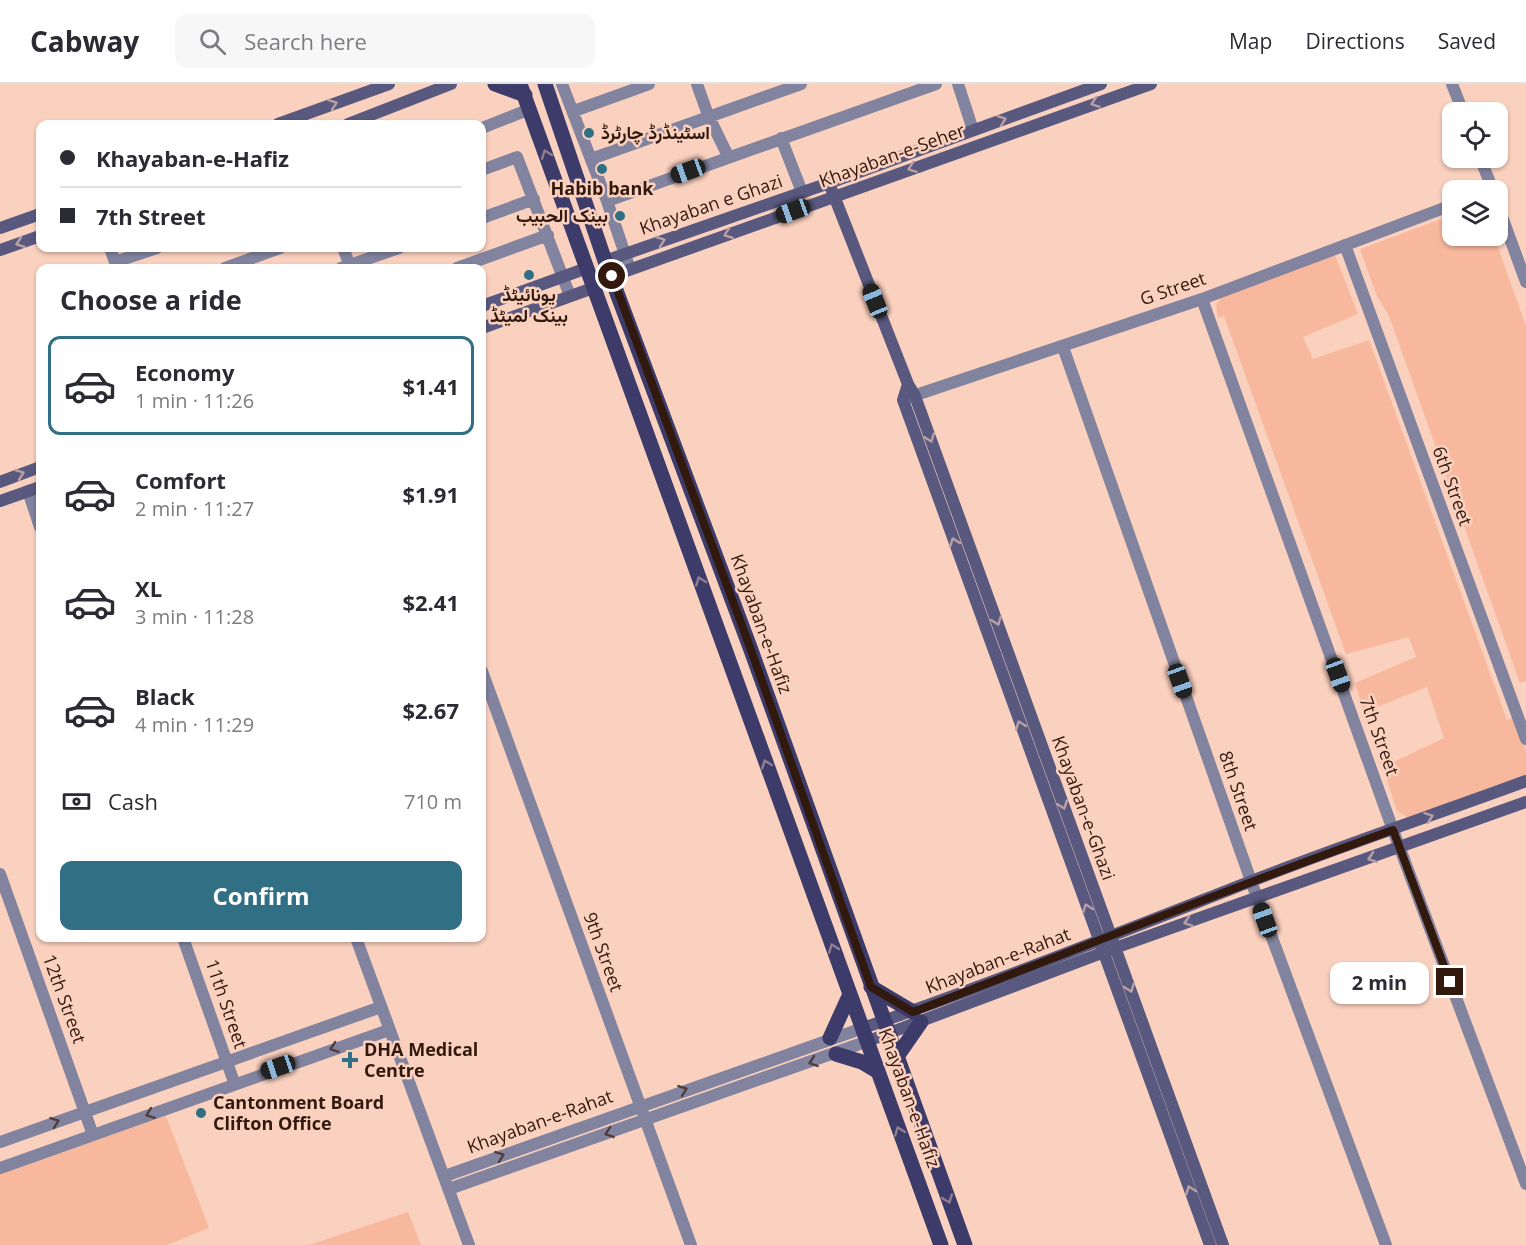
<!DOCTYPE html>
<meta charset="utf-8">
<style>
:root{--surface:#fff;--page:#f7f7f7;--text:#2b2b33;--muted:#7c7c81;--line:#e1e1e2;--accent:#316f85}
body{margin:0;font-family:"Open Sans",Vazirmatn,sans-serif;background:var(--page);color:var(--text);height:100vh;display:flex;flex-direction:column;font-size:22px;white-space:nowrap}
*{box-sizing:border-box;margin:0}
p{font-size:20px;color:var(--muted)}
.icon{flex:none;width:33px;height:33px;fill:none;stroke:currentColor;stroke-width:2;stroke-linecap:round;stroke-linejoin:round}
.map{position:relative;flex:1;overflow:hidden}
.side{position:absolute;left:36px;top:180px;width:450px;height:678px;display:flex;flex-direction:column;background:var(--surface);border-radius:12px;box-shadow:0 2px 4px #0004}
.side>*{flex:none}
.hud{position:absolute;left:36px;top:36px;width:450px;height:132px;border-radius:12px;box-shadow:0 2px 4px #0004;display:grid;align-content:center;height:132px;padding:0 24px;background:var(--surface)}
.tools{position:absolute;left:1442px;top:18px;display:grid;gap:12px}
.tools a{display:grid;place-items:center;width:66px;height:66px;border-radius:12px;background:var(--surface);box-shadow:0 2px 4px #0004;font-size:30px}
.end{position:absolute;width:27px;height:27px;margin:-14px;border:8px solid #32190e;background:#fff;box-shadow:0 0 0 3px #fff}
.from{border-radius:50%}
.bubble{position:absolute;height:42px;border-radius:12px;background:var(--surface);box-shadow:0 2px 4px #0004;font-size:20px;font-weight:700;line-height:42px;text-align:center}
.car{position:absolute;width:18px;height:36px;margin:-18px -9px;border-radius:8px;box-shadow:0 0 4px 2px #0007;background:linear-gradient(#222 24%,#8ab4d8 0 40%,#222 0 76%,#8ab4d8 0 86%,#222 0)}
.hud b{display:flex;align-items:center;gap:21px;height:57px;font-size:22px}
.hud b+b{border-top:2px solid var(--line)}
.hud i{width:15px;height:15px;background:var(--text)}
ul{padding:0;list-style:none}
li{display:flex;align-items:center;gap:18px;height:99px;margin:0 12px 9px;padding:0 12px;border:3px solid transparent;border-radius:12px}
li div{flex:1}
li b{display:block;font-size:22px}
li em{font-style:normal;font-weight:700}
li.selected{border-color:var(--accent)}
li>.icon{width:54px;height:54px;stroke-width:1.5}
h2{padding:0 24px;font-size:27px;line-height:72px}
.pay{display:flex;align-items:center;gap:15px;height:66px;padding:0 24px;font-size:22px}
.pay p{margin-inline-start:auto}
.primary-button{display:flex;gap:12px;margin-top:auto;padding:12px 24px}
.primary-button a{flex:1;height:69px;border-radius:12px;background:var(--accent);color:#fff;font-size:24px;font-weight:700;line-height:69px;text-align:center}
header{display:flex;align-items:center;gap:36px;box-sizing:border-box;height:84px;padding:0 30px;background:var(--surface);border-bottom:2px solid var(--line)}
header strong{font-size:28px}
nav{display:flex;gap:33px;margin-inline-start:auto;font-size:21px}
.search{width:420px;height:54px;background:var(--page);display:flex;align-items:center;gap:15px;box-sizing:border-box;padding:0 21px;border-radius:12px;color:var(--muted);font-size:22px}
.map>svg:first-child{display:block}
</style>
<header>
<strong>Cabway</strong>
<div class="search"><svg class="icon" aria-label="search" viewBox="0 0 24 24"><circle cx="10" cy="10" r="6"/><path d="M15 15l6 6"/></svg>Search here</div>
<nav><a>Map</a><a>Directions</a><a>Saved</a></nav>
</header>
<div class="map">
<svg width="1526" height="1161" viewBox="0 0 1526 1161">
<rect width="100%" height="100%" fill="#fad0be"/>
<path fill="#f7b89d" d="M1452,131v21h42l32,90v355l-6,2 -131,-367 -12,-20 -17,-47z
M1335,171l23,59 -55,23 10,22 56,-19 138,380 8,-3 11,34v25l-116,43 -13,-8 -14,-44 61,-29 -17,-51 -63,25 -9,-29 61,-26 -7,-20 -63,17 -122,-338 -6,2 -2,-13 6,-9z
M166,1032l43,112 -42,17h-167v-72z
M408,1128l13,33h-112z"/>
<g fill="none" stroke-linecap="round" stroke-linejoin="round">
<path stroke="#82839e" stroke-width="12" d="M562,0l45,117 23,68
M697,0l11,31 20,41
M958,0l15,46
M1452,0l11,28
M574,27l75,-27
M482,44l48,-19
M781,54l21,54
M1480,74l13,32
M591,75l210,-75
M482,86l35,-13 53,139
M607,117l329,-117
M1497,119l29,79
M482,134l52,-19
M1345,161l181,494
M110,164l7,20
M343,164l8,20
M115,178l42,-14
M225,184l55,-20
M341,184l58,-20
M457,184l91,-33
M1202,215l191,531 133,354
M1063,263l188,534 135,364
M907,314l295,-99 250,-94
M28,407l12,36
M482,587l209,574
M0,790l93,261
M183,854l51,144
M356,854l113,307
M0,1058l381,-135
M0,1084l389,-138
M445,1092l418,-148
M449,1105l419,-148"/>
<path stroke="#595980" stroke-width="12" d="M278,40l111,-40
M348,40l103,-40
M829,99l79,201 7,12 308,849
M0,144l40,-14
M0,166l40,-14
M605,177l224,-78 272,-99
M612,192l539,-192
M482,222l105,-38
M482,244l111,-40
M908,300l-5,16 307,845
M0,398l40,-15
M0,417l40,-14
M863,944c130,-45 258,-96 386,-146 91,-36 185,-67 277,-101
M868,957l247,-93 411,-146"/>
<path stroke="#3d3b69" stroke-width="15" d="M495,0l30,11
M520,0l421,1161
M545,0l60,177 146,389 214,595
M871,903l42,25
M830,954l20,-44
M836,970l26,8 15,9
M896,974l25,-36"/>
</g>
<defs><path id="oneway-chevron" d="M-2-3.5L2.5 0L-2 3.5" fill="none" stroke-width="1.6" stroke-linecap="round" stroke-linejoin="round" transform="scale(1.5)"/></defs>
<g stroke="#baa0a5">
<use href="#oneway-chevron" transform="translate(1095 19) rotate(161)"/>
<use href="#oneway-chevron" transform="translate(333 20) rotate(-20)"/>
<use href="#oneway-chevron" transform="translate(1002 36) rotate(-20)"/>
<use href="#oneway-chevron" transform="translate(912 84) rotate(160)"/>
<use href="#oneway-chevron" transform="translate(728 150) rotate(160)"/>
<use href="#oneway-chevron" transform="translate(661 157) rotate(-20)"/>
<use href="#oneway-chevron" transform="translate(20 159) rotate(160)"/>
<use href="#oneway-chevron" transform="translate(930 354) rotate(70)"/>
<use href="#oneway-chevron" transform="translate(20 390) rotate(-20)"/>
<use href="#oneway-chevron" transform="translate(954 458) rotate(-110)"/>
<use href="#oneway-chevron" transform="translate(997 537) rotate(70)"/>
<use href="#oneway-chevron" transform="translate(1020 641) rotate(-110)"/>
<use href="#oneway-chevron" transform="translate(1063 721) rotate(70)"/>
<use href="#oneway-chevron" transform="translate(1429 733) rotate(-20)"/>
<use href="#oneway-chevron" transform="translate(1372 774) rotate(161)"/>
<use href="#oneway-chevron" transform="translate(1087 824) rotate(-110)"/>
<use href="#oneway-chevron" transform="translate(1188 838) rotate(161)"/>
<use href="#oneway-chevron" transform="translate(1130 904) rotate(70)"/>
<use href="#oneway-chevron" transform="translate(1190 1106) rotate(-110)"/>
</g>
<g stroke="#927e8f">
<use href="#oneway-chevron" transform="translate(546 70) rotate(-110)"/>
<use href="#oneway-chevron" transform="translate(700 497) rotate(-110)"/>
<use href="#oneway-chevron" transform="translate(766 680) rotate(-110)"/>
<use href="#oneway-chevron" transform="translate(833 864) rotate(-110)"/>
<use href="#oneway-chevron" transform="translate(899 1047) rotate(-110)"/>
<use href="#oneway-chevron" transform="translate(948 1115) rotate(70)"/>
</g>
<g stroke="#4e3e40">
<use href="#oneway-chevron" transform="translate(334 964) rotate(161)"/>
<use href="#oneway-chevron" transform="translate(813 978) rotate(161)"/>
<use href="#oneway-chevron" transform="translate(683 1006) rotate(-20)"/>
<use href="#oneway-chevron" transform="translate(150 1030) rotate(159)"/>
<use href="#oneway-chevron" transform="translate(55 1038) rotate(-20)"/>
<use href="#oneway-chevron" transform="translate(609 1049) rotate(161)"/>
<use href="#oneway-chevron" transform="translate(500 1072) rotate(-20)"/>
</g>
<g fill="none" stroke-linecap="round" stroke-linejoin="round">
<path stroke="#32190e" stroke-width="8" d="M612,192l139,374 120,337 42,25c160,-61 319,-125 480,-182l57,152"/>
</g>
<g fill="#316f85" stroke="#fad0be" stroke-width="2">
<circle cx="589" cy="49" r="6"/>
<circle cx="602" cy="85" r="6"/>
<circle cx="620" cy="132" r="6"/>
<circle cx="529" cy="191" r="6"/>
<path d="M347 967h6v6h6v6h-6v6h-6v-6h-6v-6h6z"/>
<circle cx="201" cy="1029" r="6"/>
</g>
<g text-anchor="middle" stroke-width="5" stroke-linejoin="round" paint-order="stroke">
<g font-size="18" font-weight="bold" fill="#32190e" stroke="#fad0be" text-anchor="start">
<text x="601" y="55">اسٹینڈرڈ چارٹرڈ</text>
<text x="602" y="111" text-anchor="middle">Habib bank</text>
<text x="608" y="138" text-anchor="end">بينک الحبيب</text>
<text x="529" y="217" text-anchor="middle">یونائیٹڈ<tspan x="529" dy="21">بینک لمیٹڈ</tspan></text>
<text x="364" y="972">DHA Medical<tspan x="364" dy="21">Centre</tspan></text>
<text x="213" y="1025">Cantonment Board<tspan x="213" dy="21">Clifton Office</tspan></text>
</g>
<g font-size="18" fill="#32190e" stroke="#fad0be">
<text transform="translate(892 72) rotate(-20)" y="6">Khayaban-e-Seher</text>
<text transform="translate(711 121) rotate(-19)" y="6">Khayaban e Ghazi</text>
<text transform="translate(1173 205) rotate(-19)" y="6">G Street</text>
<text transform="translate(1452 402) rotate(70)" y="6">6th Street</text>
<text transform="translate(761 540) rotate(70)" y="6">Khayaban-e-Hafiz</text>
<text transform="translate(1379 652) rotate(70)" y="6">7th Street</text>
<text transform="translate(1238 707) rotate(71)" y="6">8th Street</text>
<text transform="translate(1083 724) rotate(70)" y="6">Khayaban-e-Ghazi</text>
<text transform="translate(603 868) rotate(70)" y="6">9th Street</text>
<text transform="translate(998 877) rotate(-21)" y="6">Khayaban-e-Rahat</text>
<text transform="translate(64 915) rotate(70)" y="6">12th Street</text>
<text transform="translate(226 920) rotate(71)" y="6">11th Street</text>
<text transform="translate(909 1014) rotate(70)" y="6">Khayaban-e-Hafiz</text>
<text transform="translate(540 1038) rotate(-20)" y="6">Khayaban-e-Rahat</text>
</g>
</g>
</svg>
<div class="tools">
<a><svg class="icon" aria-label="locate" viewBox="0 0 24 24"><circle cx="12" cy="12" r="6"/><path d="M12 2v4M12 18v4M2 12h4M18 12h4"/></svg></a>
<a><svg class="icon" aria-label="layers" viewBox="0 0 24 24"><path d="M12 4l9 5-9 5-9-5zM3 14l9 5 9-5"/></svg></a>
</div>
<i class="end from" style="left:612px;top:192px"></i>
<i class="end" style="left:1450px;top:898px"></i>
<div class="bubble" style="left:1330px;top:878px;width:99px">2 min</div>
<i class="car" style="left:688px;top:87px;rotate:250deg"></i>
<i class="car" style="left:793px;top:127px;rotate:250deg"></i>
<i class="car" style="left:875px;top:217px;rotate:338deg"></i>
<i class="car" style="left:1338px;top:591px;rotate:160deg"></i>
<i class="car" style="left:1180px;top:597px;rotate:160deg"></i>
<i class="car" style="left:1265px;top:836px;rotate:340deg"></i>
<i class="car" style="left:278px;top:983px;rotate:251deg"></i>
<div class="hud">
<b><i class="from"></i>Khayaban-e-Hafiz</b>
<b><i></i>7th Street</b>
</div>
<section class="side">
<h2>Choose a ride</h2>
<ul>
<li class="selected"><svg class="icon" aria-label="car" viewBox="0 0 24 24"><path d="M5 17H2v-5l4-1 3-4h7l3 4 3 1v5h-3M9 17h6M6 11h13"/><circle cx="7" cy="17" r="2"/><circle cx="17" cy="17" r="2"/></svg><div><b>Economy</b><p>1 min · 11:26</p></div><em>$1.41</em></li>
<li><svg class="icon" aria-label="car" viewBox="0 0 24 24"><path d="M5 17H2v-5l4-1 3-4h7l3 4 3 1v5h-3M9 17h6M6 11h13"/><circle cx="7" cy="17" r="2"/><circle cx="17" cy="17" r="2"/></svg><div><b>Comfort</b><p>2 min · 11:27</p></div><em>$1.91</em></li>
<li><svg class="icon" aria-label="car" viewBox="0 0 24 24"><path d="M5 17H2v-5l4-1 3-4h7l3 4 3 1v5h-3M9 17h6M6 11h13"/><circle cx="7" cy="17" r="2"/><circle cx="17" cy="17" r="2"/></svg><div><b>XL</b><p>3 min · 11:28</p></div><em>$2.41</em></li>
<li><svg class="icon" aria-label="car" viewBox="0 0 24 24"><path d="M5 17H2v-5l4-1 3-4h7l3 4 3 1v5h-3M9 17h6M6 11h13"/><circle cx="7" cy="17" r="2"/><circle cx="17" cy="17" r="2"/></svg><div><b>Black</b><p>4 min · 11:29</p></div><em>$2.67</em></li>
</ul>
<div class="pay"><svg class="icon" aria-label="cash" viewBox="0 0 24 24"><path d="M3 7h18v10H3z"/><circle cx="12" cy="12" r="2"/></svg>Cash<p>710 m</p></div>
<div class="primary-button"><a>Confirm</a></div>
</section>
</div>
